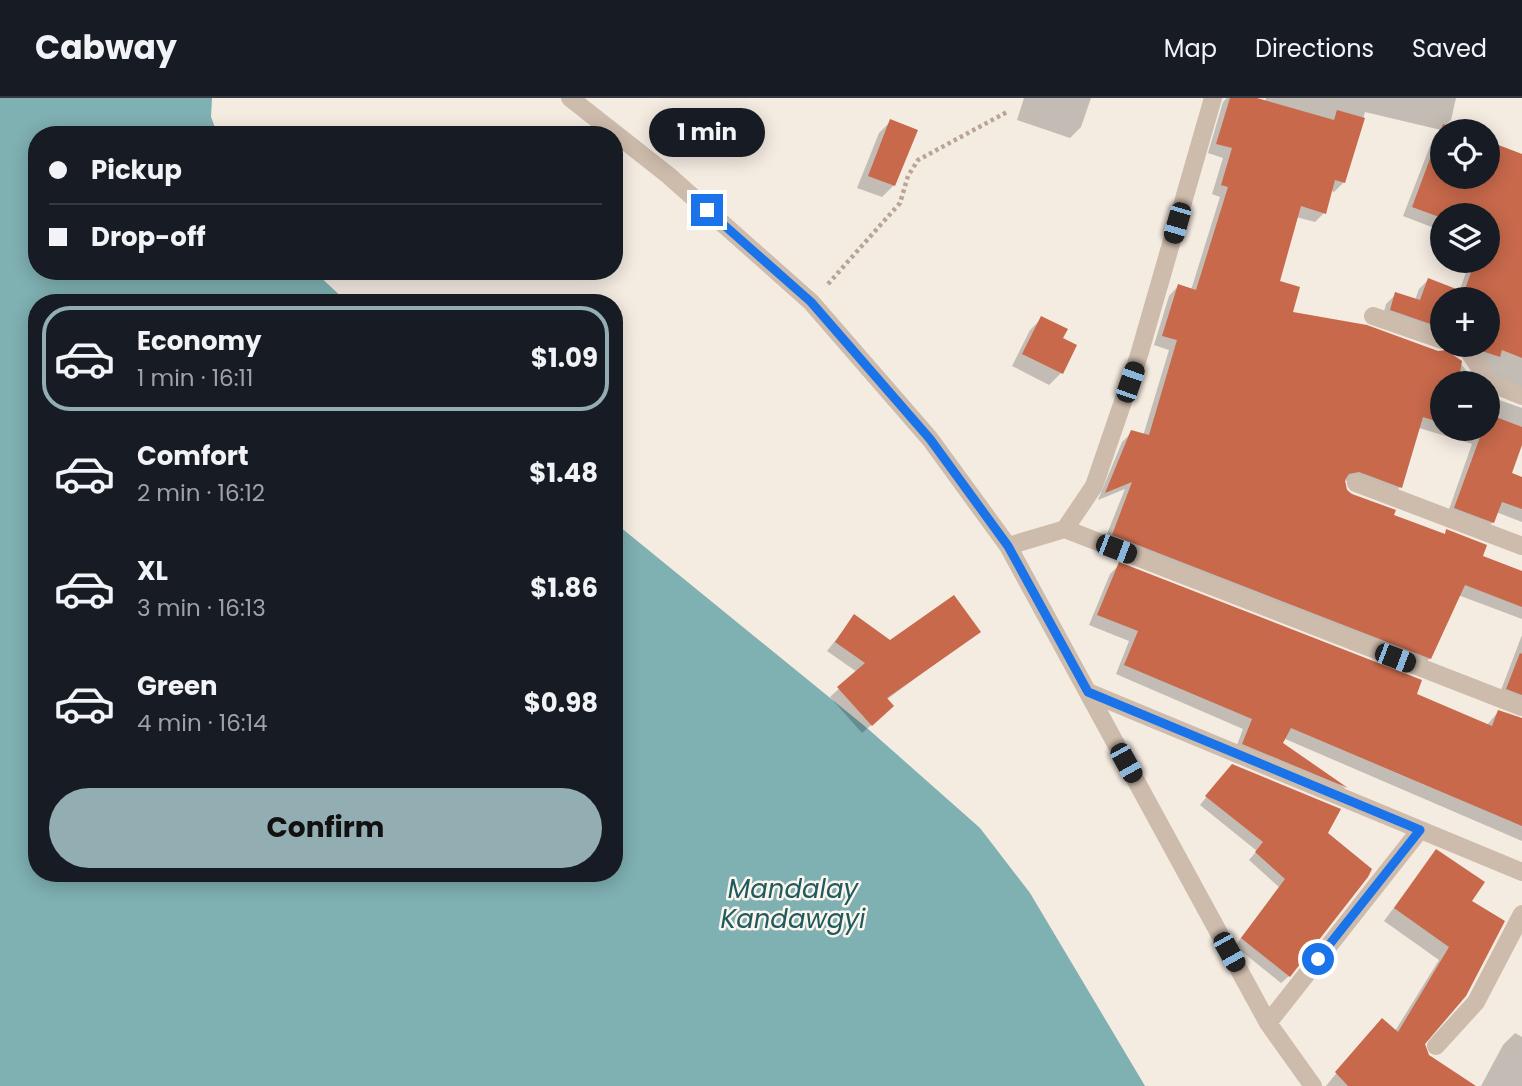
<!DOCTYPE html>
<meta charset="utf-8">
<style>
:root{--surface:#171b24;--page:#20242c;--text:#f1f3f6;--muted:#9ea1a6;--line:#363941;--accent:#92aeb2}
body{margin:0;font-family:Poppins,sans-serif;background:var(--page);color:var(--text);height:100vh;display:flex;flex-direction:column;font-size:26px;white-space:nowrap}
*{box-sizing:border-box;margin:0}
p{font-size:23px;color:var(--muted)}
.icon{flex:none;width:38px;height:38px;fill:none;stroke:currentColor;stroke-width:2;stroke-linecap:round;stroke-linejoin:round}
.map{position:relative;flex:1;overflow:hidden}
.panel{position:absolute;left:28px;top:196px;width:595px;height:588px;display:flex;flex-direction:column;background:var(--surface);border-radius:28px;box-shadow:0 4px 18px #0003}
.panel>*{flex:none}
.top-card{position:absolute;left:28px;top:28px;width:595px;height:154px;border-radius:28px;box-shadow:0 4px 18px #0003;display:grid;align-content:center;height:154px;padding:0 21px;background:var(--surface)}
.controls{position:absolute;left:1430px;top:21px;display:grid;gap:14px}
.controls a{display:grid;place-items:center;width:70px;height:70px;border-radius:50%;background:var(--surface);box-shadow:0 4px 18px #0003;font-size:35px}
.end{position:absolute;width:32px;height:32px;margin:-16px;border:9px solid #1a73e8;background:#fff;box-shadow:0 0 0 4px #fff}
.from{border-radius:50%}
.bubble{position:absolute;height:49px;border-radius:24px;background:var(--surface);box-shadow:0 4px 18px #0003;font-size:23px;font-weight:700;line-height:49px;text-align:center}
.car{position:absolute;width:21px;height:42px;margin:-21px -10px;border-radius:9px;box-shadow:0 0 5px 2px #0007;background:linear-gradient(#222 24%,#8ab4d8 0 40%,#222 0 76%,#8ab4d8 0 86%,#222 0)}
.top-card b{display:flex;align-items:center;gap:24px;height:66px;font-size:26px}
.top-card b+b{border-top:2px solid var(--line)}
.top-card i{width:18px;height:18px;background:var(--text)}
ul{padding:12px 0 0;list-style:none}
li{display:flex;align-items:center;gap:21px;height:105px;margin:0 14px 10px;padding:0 7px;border:4px solid transparent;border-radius:28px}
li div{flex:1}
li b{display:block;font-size:26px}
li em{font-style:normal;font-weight:700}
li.on{border-color:var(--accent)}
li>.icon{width:63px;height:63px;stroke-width:1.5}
.button{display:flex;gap:14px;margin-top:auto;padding:14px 21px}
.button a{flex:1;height:80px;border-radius:42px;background:var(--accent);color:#111;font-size:28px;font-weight:700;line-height:80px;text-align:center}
header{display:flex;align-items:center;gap:42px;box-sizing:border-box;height:98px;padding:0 35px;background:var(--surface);border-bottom:2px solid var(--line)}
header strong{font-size:33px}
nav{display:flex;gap:38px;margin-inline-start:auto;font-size:24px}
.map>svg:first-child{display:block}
</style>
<header>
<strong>Cabway</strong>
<nav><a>Map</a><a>Directions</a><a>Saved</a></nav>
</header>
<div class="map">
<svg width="1522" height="988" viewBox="0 0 1522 988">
<rect width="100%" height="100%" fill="#f4ebe1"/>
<path fill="#7fb0b2" d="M0,0h212l-1,19 7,18h-181v136h277l34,32h-311v570h577v-351l253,206 113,100 50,65 115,193h-1145z"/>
<path fill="#0003" d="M1024,0h67l-10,29 -11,11 -53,-18z
M1227,0h24l14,4 1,-4h190l-5,22 -7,7 13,4h-15v46h46v-34l34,13v244l-60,-52 -15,-3h41v-46h-46v45l-60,-25 4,-15 10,-10 19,6 4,-11 9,-9 31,12 11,-31h18v-46h-46v16l-39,-15 31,-80 7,-6 -76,-18 -21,70 -10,10 -3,-2 -7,23 -9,9 -19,-5 -18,66 13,30 167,47 18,23h-34v46h46v-33l34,12v32l-12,34 12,4v44l-26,-10 -3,10 -10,10 -37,-14 26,-74 -53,-16 -19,59 -9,10 -47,-17 -1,4 8,11 41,21 51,20 4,-5 33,26 42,16v46l-64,-24 -28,63 -10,10 -317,-124 22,-55 -27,11 24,-58 10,-10 11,4 26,-86 -15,-5 15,-49 9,-10 13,4 29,-93 -8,-3 11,-36 -15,-5 15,-51z
M891,23l3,64 -12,12 -25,-9 22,-55z
M1042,220l19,21v34l-12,12 -37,-19 18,-36z
M1120,466l367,161 11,-13 24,7v122l-239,-103 -2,5 64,45 -8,8 -103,-43 9,-24 -127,-55 13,-33 -40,-16 21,-51z
M854,519l36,25 88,-10 -92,68 -3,15 -21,18 -32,-36 27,-25 -30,-21z
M1522,537v76l-24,-13z
M1225,676l101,59 -37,143 -8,7 -46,-37 44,-59 -30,-27 8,-9 -57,-46z
M1436,753l34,51 -47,147 4,6 46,31h-147l44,-54 25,-1 44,-71 -55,-39z
M1515,935l7,4v49h-41l22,-41z"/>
<path fill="#c8694b" d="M1230,0h27l77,22 3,-10 28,8 -20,65 -10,-3 -9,34 -25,-8 -21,75 20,6 -7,25 74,13 71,26 8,-1 16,11 -4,22h-16v40l-19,-6 -21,71 -43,-16 -10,2 -4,6 2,10 5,4 44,16 -2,5 51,19 1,-5 41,16 -4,11 39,15v36l-57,-22 -34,74 -319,-124 20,-53 -27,11 26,-63 18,5 28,-95 -15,-4 16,-52 18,6 32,-103 -7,-2 11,-37 -16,-4z
M890,21l28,11 -23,56 -27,-10z
M1443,26l19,7h-20v46h46v-36l34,13v204l-20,-8 -2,7 -18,-6 -4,-6h10v-46h-46v29l-52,-18 5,-18 25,8 8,-22 36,14 11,-31h13v-46h-46v3l-30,-11z
M1041,218l27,13 -5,9 14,7 -14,29 -41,-20z
M1488,316l34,13v18l-10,28 10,4v32l-20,-7 -8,21 -40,-15 29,-79h5z
M1119,464l303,118 -5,14 75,32 6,-16 24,8v108l-231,-98 -8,15 65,45 -106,-44 10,-25 -128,-54 14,-34 -41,-16z
M954,497l27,37 -94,66 7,8 -22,20 -35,-39 28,-24 -30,-21 19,-28 36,26z
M1520,555l2,1v41l-16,-6z
M1232,666l109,45 -13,24 44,36 -4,8 -78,100 -49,-39 44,-59 -30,-27 8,-10 -58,-46z
M1436,751l49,33 -13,19 33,20 -39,75 -41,48 4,11 47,31h-128l-13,-14 47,-54 16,14 51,-85 -55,-39z"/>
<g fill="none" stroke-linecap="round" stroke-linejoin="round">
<path stroke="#b9a596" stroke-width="4.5" stroke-dasharray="3.5 3.5" stroke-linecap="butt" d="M828,186l72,-81 8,-27 10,-16 89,-48"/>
<path stroke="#cdbbac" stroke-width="18" d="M570,0l98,77 143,127 119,137 78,107 260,477 45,63
M1373,218l69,24
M1456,247l11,4 23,34 32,13
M1356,385l166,63
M1065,431l457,178
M1008,448l57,-17 29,-43 45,-131 74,-257
M1088,594l434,180
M1268,925l152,-193
M1436,948l40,-44 46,-88"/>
</g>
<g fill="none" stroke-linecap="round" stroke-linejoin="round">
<path stroke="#1a73e8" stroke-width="9" d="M707,112l104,92 119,137 78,107 80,146 332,138 -102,129"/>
</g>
<g text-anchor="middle" stroke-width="5" stroke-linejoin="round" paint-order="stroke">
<g font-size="26" font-style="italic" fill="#1f5a5e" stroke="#fbf5ee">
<text x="793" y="800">Mandalay<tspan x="793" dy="30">Kandawgyi</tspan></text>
</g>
</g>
</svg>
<div class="controls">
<a><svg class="icon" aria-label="locate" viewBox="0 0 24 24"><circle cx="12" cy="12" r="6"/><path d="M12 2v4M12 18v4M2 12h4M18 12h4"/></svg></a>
<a><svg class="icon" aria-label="layers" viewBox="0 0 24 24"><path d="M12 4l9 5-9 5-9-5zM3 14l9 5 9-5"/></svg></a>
<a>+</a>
<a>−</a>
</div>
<i class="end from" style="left:1318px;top:861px"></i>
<i class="end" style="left:707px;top:112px"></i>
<div class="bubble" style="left:649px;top:10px;width:116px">1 min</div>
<i class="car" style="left:1177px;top:125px;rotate:196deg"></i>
<i class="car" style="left:1130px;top:284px;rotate:19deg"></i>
<i class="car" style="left:1116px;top:451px;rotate:111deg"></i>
<i class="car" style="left:1395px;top:560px;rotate:111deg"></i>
<i class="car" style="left:1126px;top:665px;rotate:151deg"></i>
<i class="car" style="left:1229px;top:854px;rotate:151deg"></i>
<div class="top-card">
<b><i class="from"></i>Pickup</b>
<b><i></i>Drop-off</b>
</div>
<section class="panel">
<ul>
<li class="on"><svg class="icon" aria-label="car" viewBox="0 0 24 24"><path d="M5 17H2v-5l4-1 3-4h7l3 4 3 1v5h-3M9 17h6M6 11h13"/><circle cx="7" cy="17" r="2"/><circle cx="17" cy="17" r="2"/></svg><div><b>Economy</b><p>1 min · 16:11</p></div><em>$1.09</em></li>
<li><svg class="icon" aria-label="car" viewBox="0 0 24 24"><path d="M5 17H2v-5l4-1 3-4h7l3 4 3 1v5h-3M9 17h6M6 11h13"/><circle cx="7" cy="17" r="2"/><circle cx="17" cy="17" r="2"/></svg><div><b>Comfort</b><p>2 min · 16:12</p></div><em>$1.48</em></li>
<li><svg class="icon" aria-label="car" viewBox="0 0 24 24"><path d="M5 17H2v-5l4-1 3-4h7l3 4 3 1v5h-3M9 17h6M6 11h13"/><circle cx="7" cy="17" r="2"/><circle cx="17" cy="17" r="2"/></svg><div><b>XL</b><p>3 min · 16:13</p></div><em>$1.86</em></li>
<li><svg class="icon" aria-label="car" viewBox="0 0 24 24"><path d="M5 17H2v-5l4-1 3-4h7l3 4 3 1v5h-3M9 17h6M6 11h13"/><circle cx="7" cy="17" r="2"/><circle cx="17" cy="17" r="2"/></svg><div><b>Green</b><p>4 min · 16:14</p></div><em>$0.98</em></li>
</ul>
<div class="button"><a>Confirm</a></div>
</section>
</div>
